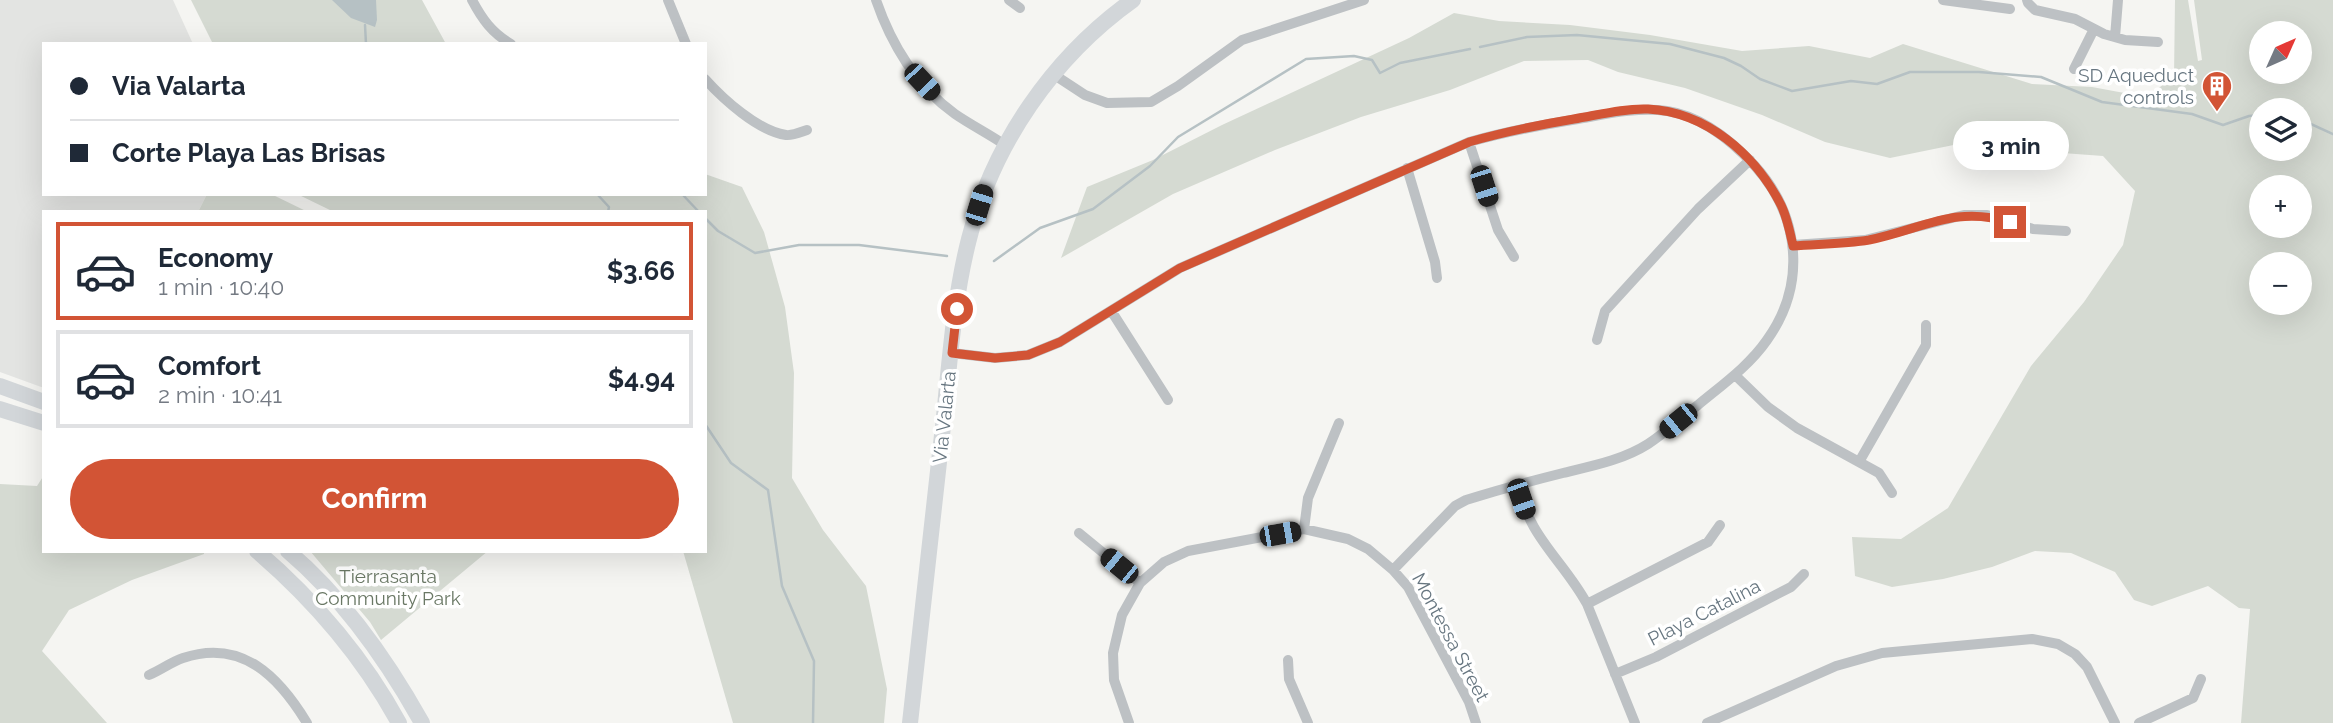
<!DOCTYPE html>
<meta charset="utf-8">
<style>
:root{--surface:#fff;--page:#f2f2f3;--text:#1f2937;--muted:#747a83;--line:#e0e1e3;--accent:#d25435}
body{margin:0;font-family:Raleway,sans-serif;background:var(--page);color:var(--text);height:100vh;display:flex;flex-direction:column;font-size:26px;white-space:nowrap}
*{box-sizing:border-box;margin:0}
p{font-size:23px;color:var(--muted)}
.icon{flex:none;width:38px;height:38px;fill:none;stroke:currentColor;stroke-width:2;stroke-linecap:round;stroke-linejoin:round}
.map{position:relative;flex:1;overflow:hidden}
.details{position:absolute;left:42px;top:210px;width:665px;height:343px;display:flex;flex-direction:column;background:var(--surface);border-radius:0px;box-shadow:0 7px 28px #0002}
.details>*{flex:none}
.hud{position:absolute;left:42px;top:42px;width:665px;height:154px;border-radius:0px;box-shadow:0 7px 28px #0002;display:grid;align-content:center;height:154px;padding:0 28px;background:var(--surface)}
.needle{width:46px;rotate:45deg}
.controls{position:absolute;left:2249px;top:21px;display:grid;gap:14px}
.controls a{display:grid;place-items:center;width:63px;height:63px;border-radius:50%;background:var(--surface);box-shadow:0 7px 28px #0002;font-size:35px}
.end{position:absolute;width:32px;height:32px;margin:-16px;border:9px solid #d25435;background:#fff;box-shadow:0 0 0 4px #fff}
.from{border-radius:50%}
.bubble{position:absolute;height:49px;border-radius:24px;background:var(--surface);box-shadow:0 7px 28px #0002;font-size:23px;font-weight:700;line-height:49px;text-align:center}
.car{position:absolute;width:21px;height:42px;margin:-21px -10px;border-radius:9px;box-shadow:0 0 5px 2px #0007;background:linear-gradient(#222 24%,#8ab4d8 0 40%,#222 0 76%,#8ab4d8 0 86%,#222 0)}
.hud b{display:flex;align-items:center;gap:24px;height:66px;font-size:26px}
.hud b+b{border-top:2px solid var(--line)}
.hud i{width:18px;height:18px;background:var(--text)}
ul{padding:12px 0 0;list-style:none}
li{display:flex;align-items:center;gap:21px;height:98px;margin:0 14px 10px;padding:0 14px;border:4px solid var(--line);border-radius:0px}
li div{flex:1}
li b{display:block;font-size:26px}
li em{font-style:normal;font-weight:700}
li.selected{border-color:var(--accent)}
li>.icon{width:63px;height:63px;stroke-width:1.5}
.cta{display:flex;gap:14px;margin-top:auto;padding:14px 28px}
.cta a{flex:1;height:80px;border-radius:42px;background:var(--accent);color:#fff;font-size:28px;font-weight:700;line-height:80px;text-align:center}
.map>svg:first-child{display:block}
</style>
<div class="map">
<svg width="2333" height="723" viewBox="0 0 2333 723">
<rect width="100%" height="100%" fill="#f5f5f2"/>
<path fill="#e3e4e2" d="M0,0h173l20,44h-149v150h163l-9,18h-154v176l-44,-16z"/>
<path fill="#d5dad2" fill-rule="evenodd" d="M191,0h231l24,44h-233z
M2175,0h13l10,61 4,-1 -8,-60h139v723h-92l9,-114 -11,-1 -31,-22 -56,20 -18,-6 -19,-28 -44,-19 -36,-2 -43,16 -49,12 -51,8 -37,-11 -3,-39 49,2 47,-31 83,-142 53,-64 39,-57 12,-54 -32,-35 -54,-4 -76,-11 -83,17 -65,-16 -63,-27 -77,-27 -67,-16 -30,-12 -64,1 -74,29 -89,27 -86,33 -102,44 -112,64 26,-71 66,-27 69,-35 187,-87 45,-25 45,8 71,4 80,10 92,16 67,-5 61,12 33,-14 129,40 60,3 54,10 28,-20zM2300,33v39h-39v-39zM2300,110v39h-39v-39zM2300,187v39h-39v-39zM2300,264v39h-39v-39z
M705,174l37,13 22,45 21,75 9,66 -2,105 31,52 43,56 21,103 -3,34h-151l-50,-172h22v-339h-371l-37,-18h408z
M207,194h64l37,18h-110z
M44,475v76h160v3l-72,26 -63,30 -27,41 65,72h-107v-239l37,2z
M310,551h178l-107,89 -11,-18z"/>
<path fill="#b6c1c4" d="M332,0h44l1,20 -2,7 -24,-9z"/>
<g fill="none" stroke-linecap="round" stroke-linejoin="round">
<path stroke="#b6c1c4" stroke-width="2.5" d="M365,25l1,19
M1480,47l47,-10 50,-2 93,9 54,14 17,8 19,13 32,12 59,-10 26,3 33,-12h69l62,5 61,25 90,12 31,11 26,-9 12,-1
M2300,119l33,15
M597,194l12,13 -1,5
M682,194l17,18
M705,218l13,13 37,22 44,-8h60l88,11
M994,261l46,-33 53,-19 57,-43 28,-29 128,-78 48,-3 18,4 8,13 20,-10 70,-14
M705,424l26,39 37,27 14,96 32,75 -1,62"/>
<path stroke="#bdc1c4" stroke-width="10" d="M472,0c10,19 20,33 39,44
M668,0l18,44
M876,0c15,44 41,87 79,114 16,11 34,20 50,31
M1009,0l11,8
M1943,0l67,9
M2027,0l1,3 7,7 40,9 29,15 21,6 33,2
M2115,37l3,-37
M2074,69l20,-40
M1053,74l32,21 22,8 44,-1 27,-16 64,-46 122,-40
M705,79c18,20 53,52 81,56 6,1 15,-3 21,-5
M1469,142l29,88 16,27
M1407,168l28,94 2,16
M1793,245l72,-5 99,-25h23l46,14 33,2
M1112,312l56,88
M1597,340l8,-29 93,-102 52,-49
M952,353l43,5 33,-3 32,-13 120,-74 289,-126c36,-10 72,-17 109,-23 29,-5 59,-12 89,-8 35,5 64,29 88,55 45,50 52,118 12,174 -18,26 -45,45 -69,65 -17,13 -33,28 -50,39 -25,16 -56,22 -85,29 -32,8 -65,17 -97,27l-11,6 -62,64
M1735,375l33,32 29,21 82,45 13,20
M1859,462l67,-117v-20
M1519,484c7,51 45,77 68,120l48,119
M1304,529l4,-31 31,-75
M1079,533l61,50
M1587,604l121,-62 12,-17
M1288,660l1,19 19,44
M1615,674l41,-17 135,-70 13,-13
M149,675c12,-5 22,-13 34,-17 59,-20 96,19 124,65
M1129,723l-15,-43 -1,-27 9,-38 18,-32 24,-21 24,-11 116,-22 44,10 20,10 25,21 15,17 61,115 7,21
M1707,723l129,-57 46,-13 150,-14 26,5 17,10 12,13 28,56
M2139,723l54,-25 8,-19"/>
<path stroke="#d2d6d9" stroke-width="16" d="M0,386l44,16
M0,409l44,14
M257,551c57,49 106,106 142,172
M288,551c55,47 99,109 134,172
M910,723c10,-93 21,-186 31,-279 8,-68 11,-139 28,-205 24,-95 84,-182 164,-239"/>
</g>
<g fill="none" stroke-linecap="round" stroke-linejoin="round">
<path stroke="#d25435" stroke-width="9" d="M957,309l-5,44 43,5 33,-3 32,-13 120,-74 289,-126c35,-10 69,-17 105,-23 24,-4 50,-11 74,-10 58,3 107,45 133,96 6,12 9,27 12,41 25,-2 51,-2 76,-6 54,-11 85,-35 141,-18"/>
</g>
<defs>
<g id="building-pin" transform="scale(1.575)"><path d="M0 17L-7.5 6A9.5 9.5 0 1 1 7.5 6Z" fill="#d25435" stroke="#fff"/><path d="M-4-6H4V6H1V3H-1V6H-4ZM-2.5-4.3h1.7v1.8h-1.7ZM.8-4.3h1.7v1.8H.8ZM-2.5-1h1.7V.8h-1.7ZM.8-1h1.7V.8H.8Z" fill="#fff"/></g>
</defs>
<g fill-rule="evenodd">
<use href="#building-pin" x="2217" y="86"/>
</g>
<g text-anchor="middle" stroke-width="7" stroke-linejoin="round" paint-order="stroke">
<g font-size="19" fill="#677680" stroke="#fff" text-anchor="end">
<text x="2194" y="82">SD Aqueduct<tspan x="2194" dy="22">controls</tspan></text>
</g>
<g font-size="19" fill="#677680" stroke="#fff">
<text transform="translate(944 417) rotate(-84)" y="7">Via Valarta</text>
<text transform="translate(1704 612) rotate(-27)" y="7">Playa Catalina</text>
<text transform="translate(1451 637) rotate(62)" y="7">Montessa Street</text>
</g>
<g font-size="19" fill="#6a7865" stroke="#fff">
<text x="388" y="583">Tierrasanta<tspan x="388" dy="22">Community Park</tspan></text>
</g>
</g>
</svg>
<div class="controls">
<a><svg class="needle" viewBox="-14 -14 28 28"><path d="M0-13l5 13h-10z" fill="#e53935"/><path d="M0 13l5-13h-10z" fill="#747a83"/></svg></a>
<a><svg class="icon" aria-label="layers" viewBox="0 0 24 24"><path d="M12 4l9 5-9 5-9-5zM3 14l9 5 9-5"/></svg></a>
<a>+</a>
<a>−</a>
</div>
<i class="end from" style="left:957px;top:309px"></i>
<i class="end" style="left:2010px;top:222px"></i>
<div class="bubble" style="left:1953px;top:121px;width:116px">3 min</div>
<i class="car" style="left:922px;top:82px;rotate:137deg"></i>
<i class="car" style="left:1484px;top:186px;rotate:162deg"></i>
<i class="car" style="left:979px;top:205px;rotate:17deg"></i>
<i class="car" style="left:1678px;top:421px;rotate:231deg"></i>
<i class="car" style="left:1521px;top:499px;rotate:161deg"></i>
<i class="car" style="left:1280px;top:534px;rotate:80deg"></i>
<i class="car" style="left:1119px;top:566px;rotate:309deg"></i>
<div class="hud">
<b><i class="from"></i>Via Valarta</b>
<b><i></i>Corte Playa Las Brisas</b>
</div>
<section class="details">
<ul>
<li class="selected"><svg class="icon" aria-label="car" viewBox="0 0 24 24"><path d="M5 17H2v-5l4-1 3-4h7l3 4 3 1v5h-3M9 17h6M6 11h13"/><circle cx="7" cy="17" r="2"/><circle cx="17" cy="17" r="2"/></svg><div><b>Economy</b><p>1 min · 10:40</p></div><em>$3.66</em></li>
<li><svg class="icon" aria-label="car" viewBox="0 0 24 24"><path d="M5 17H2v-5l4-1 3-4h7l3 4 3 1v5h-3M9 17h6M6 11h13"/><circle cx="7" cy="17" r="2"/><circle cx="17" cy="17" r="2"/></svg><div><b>Comfort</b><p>2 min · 10:41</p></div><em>$4.94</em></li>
</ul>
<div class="cta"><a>Confirm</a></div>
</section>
</div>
